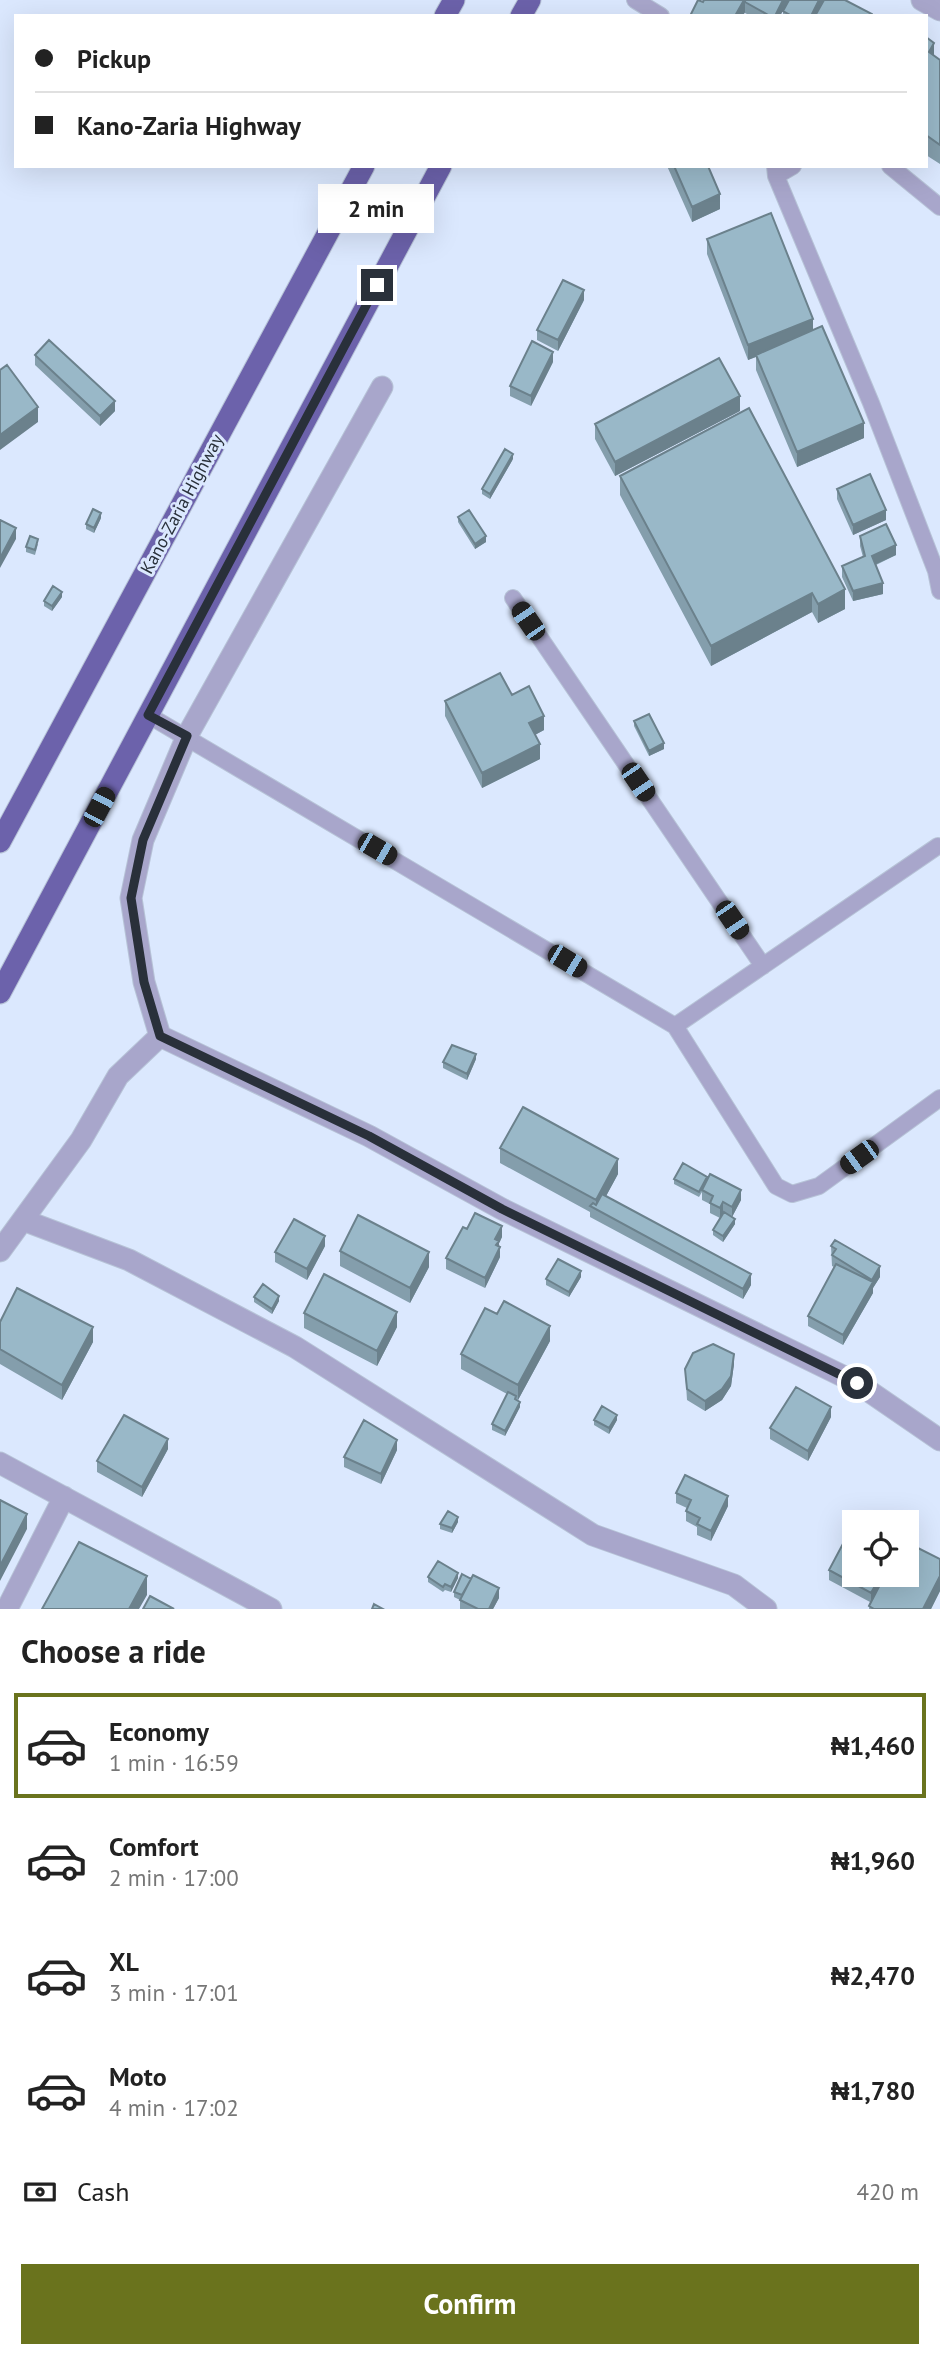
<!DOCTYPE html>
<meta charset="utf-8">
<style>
:root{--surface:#fff;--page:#f6f6f6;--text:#222;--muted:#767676;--line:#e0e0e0;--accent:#6a731d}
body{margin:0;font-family:"PT Sans",sans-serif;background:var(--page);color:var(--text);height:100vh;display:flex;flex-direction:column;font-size:26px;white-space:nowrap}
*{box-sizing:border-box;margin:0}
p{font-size:23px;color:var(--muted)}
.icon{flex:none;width:38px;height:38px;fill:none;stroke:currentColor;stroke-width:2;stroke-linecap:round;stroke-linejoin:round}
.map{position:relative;height:1609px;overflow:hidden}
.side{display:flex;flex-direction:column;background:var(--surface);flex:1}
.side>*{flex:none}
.top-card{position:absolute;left:14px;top:14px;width:914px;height:154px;border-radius:0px;box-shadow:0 7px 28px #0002;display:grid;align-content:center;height:154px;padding:0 21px;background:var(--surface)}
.buttons{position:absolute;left:842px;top:1510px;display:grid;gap:14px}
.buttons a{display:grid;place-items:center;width:77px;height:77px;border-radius:0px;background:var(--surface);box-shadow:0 7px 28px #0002;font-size:35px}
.end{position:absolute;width:32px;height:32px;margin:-16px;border:9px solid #29303a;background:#fff;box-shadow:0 0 0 4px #fff}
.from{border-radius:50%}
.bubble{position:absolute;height:49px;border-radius:0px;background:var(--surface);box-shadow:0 7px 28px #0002;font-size:23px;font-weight:700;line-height:49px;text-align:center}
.car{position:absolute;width:21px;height:42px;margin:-21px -10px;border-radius:9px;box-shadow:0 0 5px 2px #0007;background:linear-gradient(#222 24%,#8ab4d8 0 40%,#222 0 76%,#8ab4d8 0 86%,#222 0)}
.top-card b{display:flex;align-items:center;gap:24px;height:66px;font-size:26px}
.top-card b+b{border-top:2px solid var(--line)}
.top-card i{width:18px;height:18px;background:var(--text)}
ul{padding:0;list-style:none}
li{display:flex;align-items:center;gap:21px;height:105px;margin:0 14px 10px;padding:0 7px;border:4px solid transparent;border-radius:0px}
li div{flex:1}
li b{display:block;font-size:26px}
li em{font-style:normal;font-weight:700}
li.selected{border-color:var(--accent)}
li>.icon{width:63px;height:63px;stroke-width:1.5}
h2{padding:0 21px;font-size:32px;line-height:84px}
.pay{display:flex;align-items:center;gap:18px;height:77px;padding:0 21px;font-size:26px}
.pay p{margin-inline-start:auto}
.primary-button{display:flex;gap:14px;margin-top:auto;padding:14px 21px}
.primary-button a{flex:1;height:80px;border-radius:0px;background:var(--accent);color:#fff;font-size:28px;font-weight:700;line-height:80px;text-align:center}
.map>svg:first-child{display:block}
</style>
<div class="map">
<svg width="940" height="1609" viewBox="0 0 940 1609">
<rect width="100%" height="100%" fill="#dbe8fe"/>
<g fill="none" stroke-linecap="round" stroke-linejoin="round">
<g stroke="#b7c3d7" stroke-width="18">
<path id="service" d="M635,0l26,16
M775,166l1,10 95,227 65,168 4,20
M890,166l50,41
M776,176l17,-10
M513,598l250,368
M148,715l527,311 101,160 16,8 27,-8 121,-88
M675,1026l263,-180"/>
</g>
<g stroke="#b7c3d7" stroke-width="23">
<path id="minor" d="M922,0l18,10
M160,1036l209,100 133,73 355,174 83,57
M23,1220l106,40 166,87 298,188 141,50 32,24
M0,1251l81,-111 37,-64 42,-40 -16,-54 -13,-84 12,-58 44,-104 195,-349
M0,1463l271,146
M7,1609l57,-112"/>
</g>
<g stroke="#b7c3d7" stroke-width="23">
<path id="trunk" d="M445,16l9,-16
M521,16l9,-16
M0,842l364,-676
M0,993l441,-827"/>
</g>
<use href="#service" stroke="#a8a6cb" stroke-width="16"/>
<use href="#minor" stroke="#a8a6cb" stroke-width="21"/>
<use href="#trunk" stroke="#6c62ab" stroke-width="21"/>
</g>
<path fill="#849eac" d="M823,0v2l49,14h-89v-6l-3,6h-29l-6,-3 -42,-11z
M926,37l8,19 6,4v104l-14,-9z
M667,166h41l12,43 -28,13z
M707,239l106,91 51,108 -67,29 -41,-97v-13l-8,3 -41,-106z
M584,300l-26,51 -21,-11v-10z
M35,355l80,56 -15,15 -65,-61z
M553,362l-22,44 -21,-10v-10z
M740,411l-125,65 -20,-37v-15z
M513,459l-23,40 -8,-5v-5z
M620,476l225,133 -27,14 -6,-11 -101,54 -91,-171z
M837,489l49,31 -33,15 -16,-36z
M458,517l28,25 -11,7 -17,-27z
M101,518l-7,15 -8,-4v-5z
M860,536l36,19 -20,10 7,29 -30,7 -11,-24v-11l21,-9 -3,-11z
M38,544l-3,11 -9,-3v-5z
M62,597l-10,14 -8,-5v-5z
M512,695l32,35 -9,5 5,24 -58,29 -37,-72v-15z
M634,721l30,28 -15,7 -15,-30z
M476,1059l-9,21 -24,-12v-6z
M500,1148l118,26 -12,22 145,89 -8,14 -153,-82v-5l-90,-49z
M674,1179h33l34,21 -9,17 3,7 -12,18 -10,-7v-5l7,-12 -10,-5v-9l-8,-4v-8l-3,5 -25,-13z
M467,1229l35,8 -3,6 1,14 -15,31 -39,-19v-11z
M325,1246l-18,34 -32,-18v-10z
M831,1246l49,31 -7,11v5l-30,52 -35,-19v-10l26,-49 -2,-1z
M340,1251l89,16 -19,36 -70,-37z
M581,1277l-12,20 -23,-12v-6z
M254,1297l25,4 -7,13 -18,-12z
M304,1313l93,14 -20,39 -73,-38z
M0,1322l93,20 -31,58 -62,-36z
M550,1341l-32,59 -2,-1 4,8 -15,29 -13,-6v-6l15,-30 -46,-25v-15z
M734,1364l-3,22 -9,14 -17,11 -18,-11 -2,-31z
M831,1417l-23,44 -38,-22v-11z
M594,1420h23l-8,14 -15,-9z
M168,1449l-26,48 -45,-25v-11z
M397,1450l-16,34 -37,-17v-10z
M676,1493l52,13 -17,35 -14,-6v-8l-11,-6v-10l1,-3 -11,-5z
M458,1522l-6,11 -12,-4v-5z
M829,1570l54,5v2l57,14 -9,18h-62l1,-7 -41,-22z
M428,1577l30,1 -7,14 -6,-2 -2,2 -15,-10z
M454,1592l45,6 -6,11h-33v-9l-6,-3z"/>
<path fill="#6b818c" d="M744,0h1v12l-2,4h-8z
M783,0h6l-9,16h-5z
M819,0h4v3l-7,13h-5z
M934,43v19l-5,-10z
M720,194v15l-28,13v-15z
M584,290v10l-26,51v-11z
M813,319v15l-65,26v-15z
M553,352v10l-22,44v-10z
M740,396v15l-125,65v-14z
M115,401v10l-15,15v-10z
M38,407v15l-38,28v-15z
M864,423v15l-67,29v-15z
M513,454v5l-23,40v-5z
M886,510v10l-33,15v-10z
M101,513v5l-7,15v-5z
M16,528v11l-16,29v-10z
M486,536v6l-11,7v-5z
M896,545v10l-24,11v-10z
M883,583v11l-30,7v-10z
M845,589v20l-27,14v-19z
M62,592v5l-10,14v-5z
M812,593v19l-101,54v-20z
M544,716v14l-15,8v-15z
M664,743v6l-15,7v-5z
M540,744v15l-58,29v-15z
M476,1054v5l-9,21v-6z
M618,1159v15l-20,37 -2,-1v-10z
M741,1190v10l-9,17v-10z
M723,1202v11l-3,5v-10z
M735,1219v5l-12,18v-6z
M502,1226v11l-3,6v8l1,-4v10l-15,31v-10l10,-39z
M325,1236v10l-18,34v-11z
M429,1252v15l-19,36v-15z
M880,1266v11l-7,11v5l-30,52v-10l29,-51v-4z
M581,1271v6l-12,20v-5z
M751,1274v11l-8,14v-10z
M279,1296v5l-7,13v-5z
M397,1312v15l-20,39v-15z
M550,1326v15l-32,59v-15z
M93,1327v15l-31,58v-15z
M734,1354v10l-3,22 -9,14 -17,11v-10z
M520,1402v5l-15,29v-5z
M831,1407v10l-23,44v-10z
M617,1415v5l-8,14v-6z
M168,1439v10l-26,48v-10z
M397,1440v10l-16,34v-10z
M728,1496v10l-17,35v-10z
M27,1514v15l-27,52v-15z
M458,1517v5l-6,11v-5z
M458,1573v5l-7,14v-5z
M879,1575h4v5l-12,23v-10z
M147,1576v19l-8,14h-10z
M940,1576v15l-9,18h-8z
M499,1588v10l-6,11h-4z"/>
<path fill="#99b8c8" stroke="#6b818c" stroke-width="2" d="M698,0l5,2 1,-2h40l-9,16h-45z
M745,0h38l-8,16h-5l-25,-14z
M789,0h30l-8,16h-19l-9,-5z
M824,0h21l27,14v2h-57z
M926,37l8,6 -5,9 11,8v85l-14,-10z
M674,166h34l12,28 -28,13z
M771,213l42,106 -65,26 -41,-106z
M563,280l21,10 -26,50 -21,-10z
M822,326l42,97 -67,29 -41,-97z
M49,340l66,61 -15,15 -65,-61z
M532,341l21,11 -22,44 -21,-10z
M719,358l21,38 -125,66 -20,-38z
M7,365l31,42 -38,28v-65z
M749,408l96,181 -27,15 -6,-11 -101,53 -91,-170z
M505,449l8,5 -23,40 -8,-5z
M870,474l16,36 -33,15 -16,-36z
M93,509l8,4 -7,15 -8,-4z
M469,510l17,26 -11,8 -17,-27z
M0,520l16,8 -16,30z
M886,524l10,21 -24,11 11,27 -30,8 -11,-25 23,-10 -5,-20z
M30,536l8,3 -3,11 -9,-3z
M53,586l9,6 -10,14 -8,-5z
M500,673l12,22 17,-9 15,30 -15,7 11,21 -58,29 -37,-72z
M649,714l15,29 -15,8 -15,-30z
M452,1045l24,9 -9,20 -24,-12z
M523,1107l95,52 -22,41 -96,-52z
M683,1163l24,14 -8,15 -25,-13z
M710,1174l31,16 -9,17 -9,-5 -3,6 -10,-5 3,-7 -11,-6z
M602,1194l149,80 -8,15 -153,-83 3,-3 3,2z
M724,1212l11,7 -12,17 -10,-6z
M475,1213l27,13 -7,13 4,2 -3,4 4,2 -15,31 -39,-20 17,-31 4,2z
M358,1215l71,37 -19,36 -70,-37z
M294,1219l31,17 -18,33 -32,-17z
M835,1240l45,26 -8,14 -40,-25 4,-6 -5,-3z
M558,1259l23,12 -12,21 -23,-13z
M836,1264l37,18 -30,53 -35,-19z
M324,1274l73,38 -20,39 -73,-38z
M263,1284l16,12 -7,13 -18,-12z
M17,1288l76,39 -31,58 -62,-36v-27z
M504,1301l46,25 -32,59 -57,-31 24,-46 12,6z
M713,1344l21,10 -3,22 -9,13 -17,12 -18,-12 -2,-20 8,-16z
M796,1387l35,20 -23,44 -38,-23z
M508,1392l8,4 -1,3 5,3 -15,29 -13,-7z
M602,1406l15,9 -8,13 -15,-8z
M124,1415l44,24 -26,48 -45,-26z
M364,1420l33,20 -16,34 -37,-17z
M685,1475l43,21 -17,35 -14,-7 3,-6 -14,-7 5,-11 -15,-7z
M0,1500l27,14 -27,52z
M448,1511l10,6 -6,11 -12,-4z
M854,1523v52h27l-10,18 -42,-23z
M79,1542l68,34 -18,33h-87z
M906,1542l34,17v17l-17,33h-49l-5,-3 16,-31h21z
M438,1561l20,12 -7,14 -6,-3 -2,3 -15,-10z
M462,1574l9,5 -9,16 -8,-3z
M473,1575l26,13 -10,21h-11l-18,-9z
M150,1596l24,13h-31z
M374,1604l9,5h-11z"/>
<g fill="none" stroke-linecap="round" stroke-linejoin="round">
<path stroke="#29303a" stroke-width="9" d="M377,285l-229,430 39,21 -44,104 -12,58 13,84 16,54 209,100 133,73 355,174"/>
</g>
<g text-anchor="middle" stroke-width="6" stroke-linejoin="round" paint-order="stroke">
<g font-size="18" fill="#29303a" stroke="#dbe8fe">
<text transform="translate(182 504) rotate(-62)" y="6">Kano-Zaria Highway</text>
</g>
</g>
</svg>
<div class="buttons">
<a><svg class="icon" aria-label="locate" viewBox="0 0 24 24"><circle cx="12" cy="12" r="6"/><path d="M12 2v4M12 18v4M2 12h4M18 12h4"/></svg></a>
</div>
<i class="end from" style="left:857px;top:1383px"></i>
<i class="end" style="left:377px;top:285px"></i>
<div class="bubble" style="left:318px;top:184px;width:116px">2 min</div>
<i class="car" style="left:528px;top:621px;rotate:326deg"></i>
<i class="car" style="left:638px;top:782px;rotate:146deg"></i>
<i class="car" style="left:99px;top:807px;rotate:28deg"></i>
<i class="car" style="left:377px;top:849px;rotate:120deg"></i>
<i class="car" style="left:732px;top:920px;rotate:146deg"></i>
<i class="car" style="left:567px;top:961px;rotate:121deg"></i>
<i class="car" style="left:859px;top:1157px;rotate:234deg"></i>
<div class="top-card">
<b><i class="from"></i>Pickup</b>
<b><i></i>Kano-Zaria Highway</b>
</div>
</div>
<section class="side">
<h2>Choose a ride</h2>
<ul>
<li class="selected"><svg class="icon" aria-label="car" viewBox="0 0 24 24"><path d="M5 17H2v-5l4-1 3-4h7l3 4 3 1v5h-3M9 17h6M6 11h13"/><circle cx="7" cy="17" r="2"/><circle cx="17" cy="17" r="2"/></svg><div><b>Economy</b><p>1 min · 16:59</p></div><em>₦1,460</em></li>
<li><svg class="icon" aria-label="car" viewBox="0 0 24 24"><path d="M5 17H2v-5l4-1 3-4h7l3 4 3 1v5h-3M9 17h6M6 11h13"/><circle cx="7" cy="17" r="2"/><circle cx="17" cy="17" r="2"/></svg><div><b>Comfort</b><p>2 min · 17:00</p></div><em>₦1,960</em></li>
<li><svg class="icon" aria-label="car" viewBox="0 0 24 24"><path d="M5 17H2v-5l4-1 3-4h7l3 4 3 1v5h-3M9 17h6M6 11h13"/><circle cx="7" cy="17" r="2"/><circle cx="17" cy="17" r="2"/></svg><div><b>XL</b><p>3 min · 17:01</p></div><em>₦2,470</em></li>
<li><svg class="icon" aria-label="car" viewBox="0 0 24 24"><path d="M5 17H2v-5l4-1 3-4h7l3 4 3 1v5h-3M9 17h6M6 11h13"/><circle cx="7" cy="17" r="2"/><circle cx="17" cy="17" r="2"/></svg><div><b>Moto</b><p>4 min · 17:02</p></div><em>₦1,780</em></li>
</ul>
<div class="pay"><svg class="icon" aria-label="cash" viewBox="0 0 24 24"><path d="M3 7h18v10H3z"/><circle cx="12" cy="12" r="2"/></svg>Cash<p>420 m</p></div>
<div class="primary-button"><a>Confirm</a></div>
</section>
